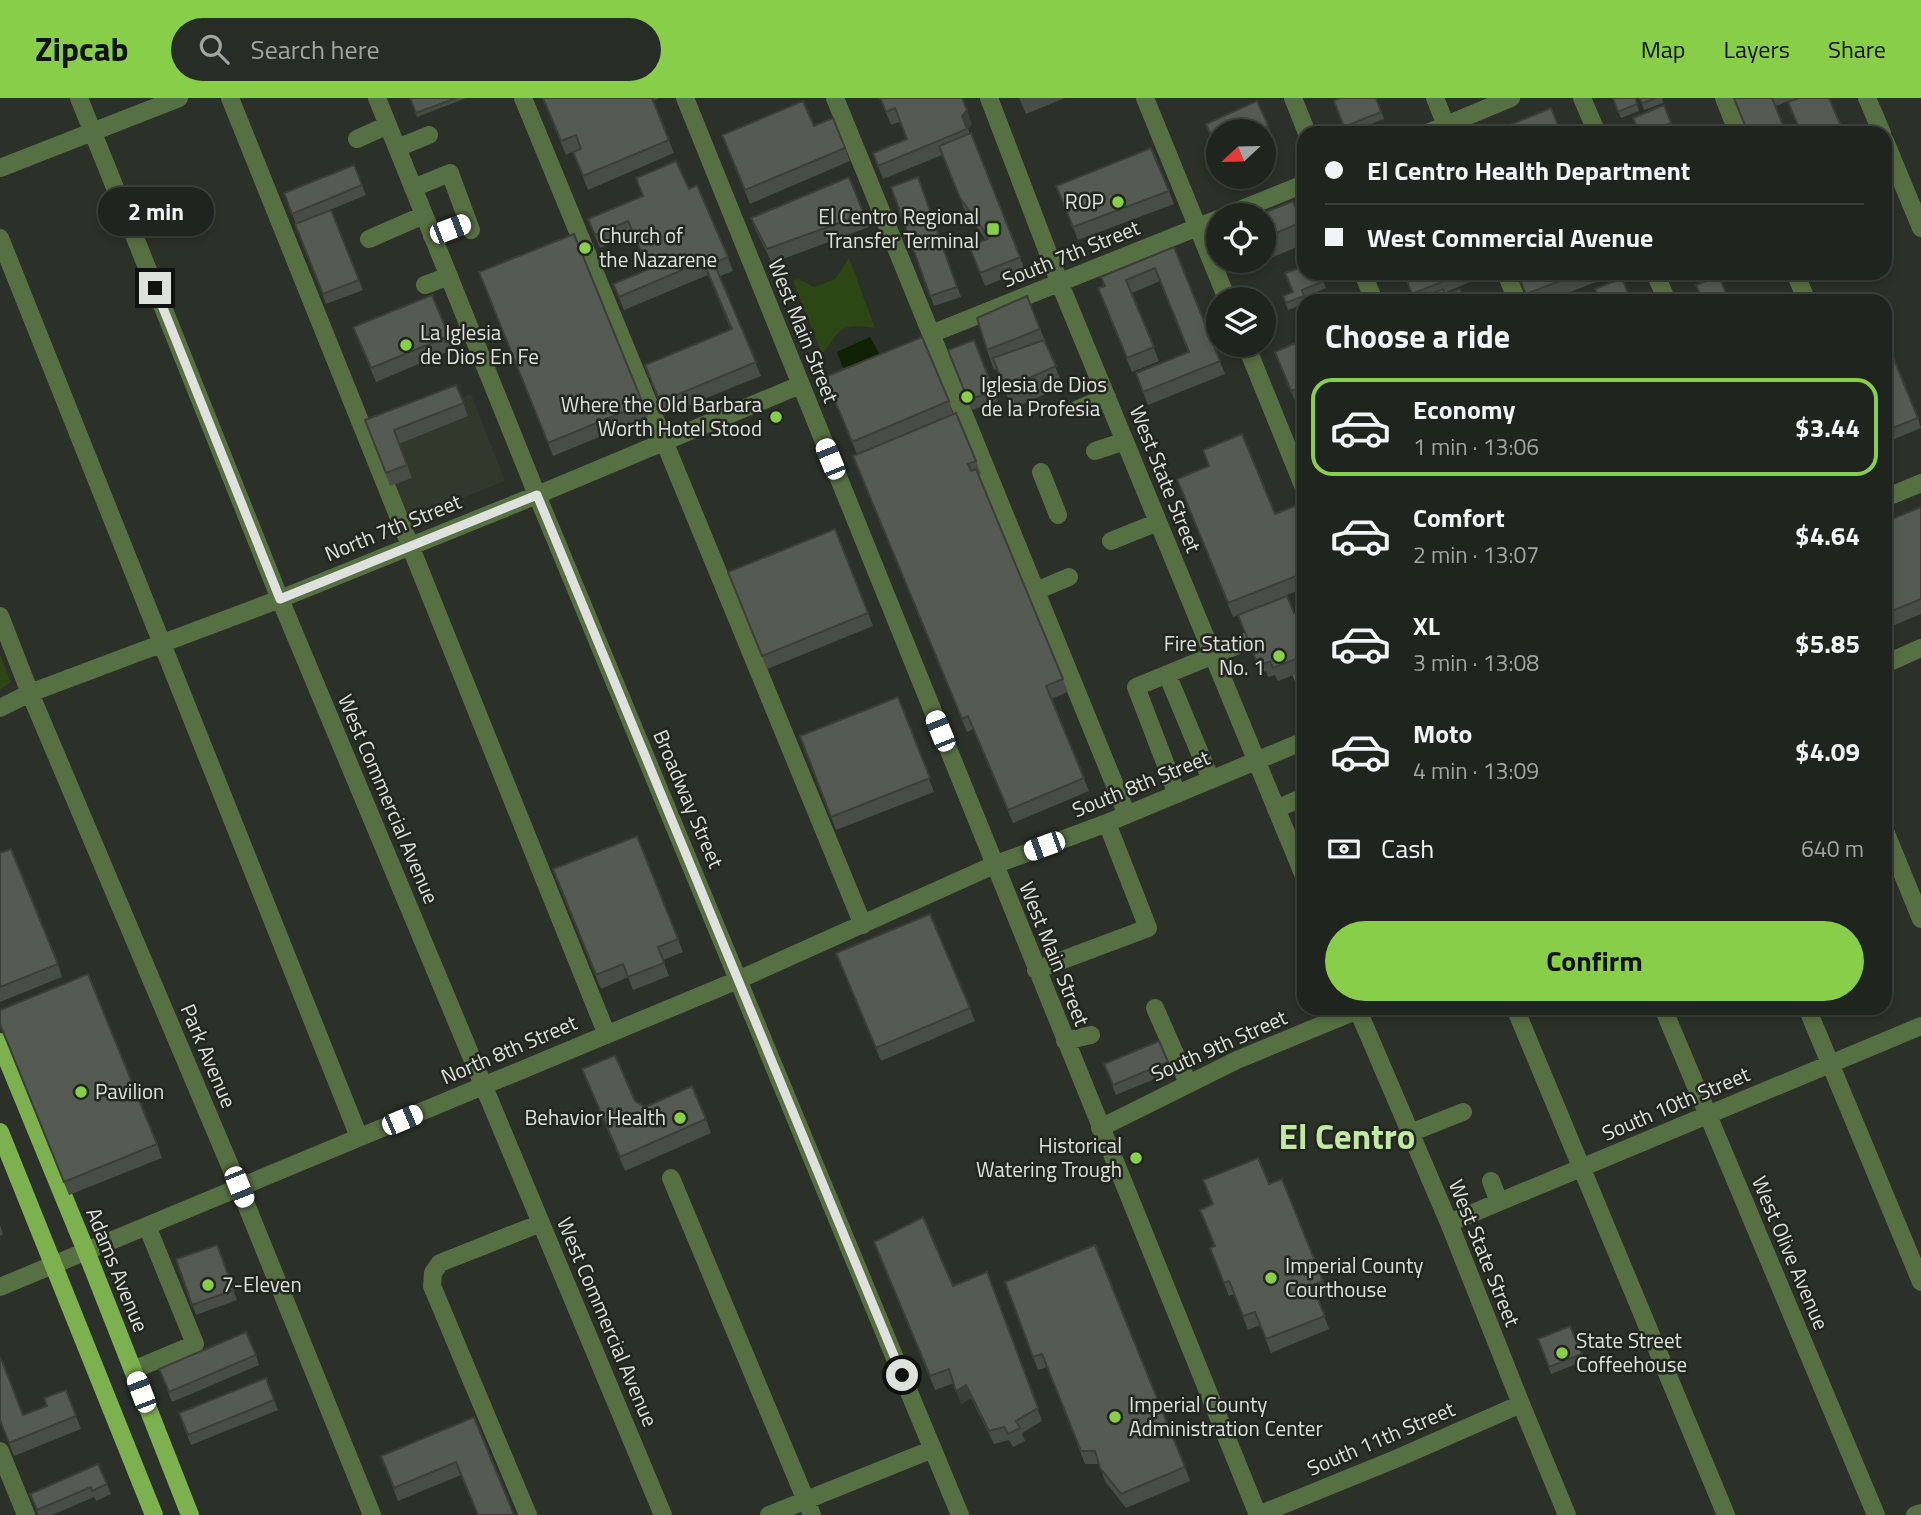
<!DOCTYPE html>
<meta charset="utf-8">
<style>
:root{--surface:#20241e;--page:#282c27;--text:#f1f3f6;--muted:#a2a4a4;--line:#3d413c;--accent:#89ce48}
body{margin:0;font-family:"Titillium Web",sans-serif;background:var(--page);color:var(--text);height:100vh;display:flex;flex-direction:column;font-size:26px;white-space:nowrap}
*{box-sizing:border-box;margin:0}
p{font-size:23px;color:var(--muted)}
.icon{flex:none;width:38px;height:38px;fill:none;stroke:currentColor;stroke-width:2;stroke-linecap:round;stroke-linejoin:round}
.map{position:relative;flex:1;overflow:hidden}
.side{position:absolute;left:1297px;top:196px;width:595px;height:721px;display:flex;flex-direction:column;background:var(--surface);border-radius:21px;box-shadow:0 4px 10px #0003,0 0 0 2px var(--line)}
.side>*{flex:none}
.top-card{position:absolute;left:1297px;top:28px;width:595px;height:154px;border-radius:21px;box-shadow:0 4px 10px #0003,0 0 0 2px var(--line);display:grid;align-content:center;height:154px;padding:0 28px;background:var(--surface)}
.needle{width:46px;rotate:248deg}
.controls{position:absolute;left:1206px;top:21px;display:grid;gap:14px}
.controls a{display:grid;place-items:center;width:70px;height:70px;border-radius:50%;background:var(--surface);box-shadow:0 4px 10px #0003,0 0 0 2px var(--line);font-size:35px}
.end{position:absolute;width:32px;height:32px;margin:-16px;border:9px solid #dee1dc;background:#111;box-shadow:0 0 0 4px #111}
.from{border-radius:50%}
.bubble{position:absolute;height:49px;border-radius:24px;background:var(--surface);box-shadow:0 4px 10px #0003,0 0 0 2px var(--line);font-size:23px;font-weight:700;line-height:49px;text-align:center}
.car{position:absolute;width:21px;height:42px;margin:-21px -10px;border-radius:9px;box-shadow:0 0 5px 2px #0007;background:linear-gradient(#fff 24%,#345 0 40%,#fff 0 76%,#345 0 86%,#fff 0)}
.top-card b{display:flex;align-items:center;gap:24px;height:66px;font-size:26px}
.top-card b+b{border-top:2px solid var(--line)}
.top-card i{width:18px;height:18px;background:var(--text)}
ul{padding:0;list-style:none}
li{display:flex;align-items:center;gap:21px;height:98px;margin:0 14px 10px;padding:0 14px;border:4px solid transparent;border-radius:21px}
li div{flex:1}
li b{display:block;font-size:26px}
li em{font-style:normal;font-weight:700}
li.current{border-color:var(--accent)}
li>.icon{width:63px;height:63px;stroke-width:1.5}
h2{padding:0 28px;font-size:32px;line-height:84px}
.pay{display:flex;align-items:center;gap:18px;height:77px;padding:0 28px;font-size:26px}
.pay p{margin-inline-start:auto}
.primary-button{display:flex;gap:14px;margin-top:auto;padding:14px 28px}
.primary-button a{flex:1;height:80px;border-radius:42px;background:var(--accent);color:#111;font-size:28px;font-weight:700;line-height:80px;text-align:center}
header{display:flex;align-items:center;gap:42px;box-sizing:border-box;height:98px;padding:0 35px;background:var(--accent);color:#111}
header strong{font-size:33px}
nav{display:flex;gap:38px;margin-inline-start:auto;font-size:24px}
.search{width:490px;height:63px;background:var(--page);display:flex;align-items:center;gap:18px;box-sizing:border-box;padding:0 24px;border-radius:38px;color:var(--muted);font-size:26px}
.map>svg:first-child{display:block}
</style>
<header>
<strong>Zipcab</strong>
<div class="search"><svg class="icon" aria-label="search" viewBox="0 0 24 24"><circle cx="10" cy="10" r="6"/><path d="M15 15l6 6"/></svg>Search here</div>
<nav><a>Map</a><a>Layers</a><a>Share</a></nav>
</header>
<div class="map">
<svg width="1921" height="1417" viewBox="0 0 1921 1417">
<rect width="100%" height="100%" fill="#2b3028"/>
<path fill="#31392c" d="M471,296l34,87 -100,40 -35,-87z"/>
<path fill="#2c4614" d="M849,160l26,70c-35,-5 -33,0 -53,26l-29,-73 6,-2 15,8 21,-8z
M0,556l11,28 -11,8z"/>
<path fill="#0f2100" d="M870,239l10,18 -37,13 -6,-16z"/>
<g fill="none" stroke-linecap="round" stroke-linejoin="round">
<path stroke="#577043" stroke-width="18" d="M79,0l201,501 383,916
M230,0l377,937
M377,0l160,397 423,1020
M523,0l340,827
M685,0l573,1417
M835,0l292,717
M989,0l71,186 244,592
M1145,0l82,201
M1293,0l14,35
M1435,0l14,35
M1582,0l15,35
M1724,0l14,35
M1867,0l15,35
M1427,35l84,-35
M357,41l31,-14
M1885,43l36,87
M397,50l32,-13
M0,70l179,-70
M413,90l37,-15 21,57
M1227,117l77,-31
M432,138l36,-14
M0,140l359,899
M369,141l55,-24
M1363,175l11,28
M1506,175l11,28
M1655,175l12,28
M1795,175l12,28
M425,187l24,-9
M941,232l277,-111
M1246,247l58,143
M1078,311l29,-12
M1095,353l30,-10
M1041,374l17,43
M1885,400l36,-15
M1111,443l47,-19
M1036,493l33,-14
M0,518l30,77 209,494 133,328
M1885,566l36,-16
M1301,574l3,8
M1167,576l44,106
M0,610l30,-15 250,-94 257,-104 263,-110
M1177,696l-41,-107 112,-46
M1276,711l28,-12
M1885,733l36,88
M1036,872l112,-42 -41,-105
M1155,910l33,75
M1357,910l92,215 72,181 46,111
M1515,910l211,507
M1663,910l213,507
M1807,910l114,274
M1065,943l26,-6
M1100,1030l137,-68 121,-50
M1410,1035l53,-21
M671,1080l141,337
M1491,1083l8,21
M1449,1125l472,-197
M0,1189l738,-307 256,-115 113,-42 197,-82
M133,1272l62,-26 -48,-118
M0,1353l26,64
M528,1417l-96,-229 1,-13 7,-10 101,-40
M769,1417l164,-66
M1258,1417l140,-57 123,-54
M1915,1417l6,-2"/>
<path stroke="#7db150" stroke-width="18" d="M0,944l86,209 104,264
M0,1034l154,383"/>
</g>
<path fill="#494d47" d="M410,0h56l-49,19z
M542,0h117l-6,3 21,52 -86,37 -15,-38 7,-4 -14,7z
M880,0l92,26 -4,5 57,141 -40,16 -16,-40 17,-6 -21,-29 -23,-56 -59,24 -10,-26 34,-14 -8,-17 -8,3z
M1019,0h46l-39,16z
M1376,0l8,21 -37,14 -13,-32z
M1613,0h22l4,13 -18,7z
M1640,0h22l1,5 -19,7z
M1734,0h62l-20,8 10,27h-38z
M1829,0l14,35h-42z
M1664,7l9,25 -8,3h-26z
M814,28l31,22 5,13 -100,43 -28,-69z
M918,79l43,120 -27,9 -43,-119z
M636,80l53,11 39,68 5,14 -13,5 41,100 -97,39 -14,-36 81,-49 -23,-55 -84,35 -11,-26 35,-15 -15,-35 -33,14 -12,-29 55,-23z
M362,87l4,10 -70,29 -12,-31z
M1056,88l113,5 5,13 -96,36z
M1293,103l11,25v18l-62,26 -4,-9h26v-46z
M331,112l32,80 -37,14 -31,-80z
M864,116l5,13 -97,36 -16,-32 -5,-13z
M1174,149l51,127 -77,31 -12,-32 52,-21 -28,-71 -28,12 27,68 -27,11 -34,-84z
M1320,175l6,15 -21,9 1,4h-2v3l-16,6 -5,-14 9,-4z
M1404,175h76l2,4 -38,16 1,2 -22,6h-8z
M1517,175h97v2l-67,26h-19z
M1719,178l10,25h-26z
M484,188l159,118 5,13 -95,39z
M1027,198l36,90 -51,23 -15,-41 -3,2 -7,-20z
M353,229l96,9 5,13 -78,33z
M974,242l24,61 -26,9 -24,-60z
M1885,249l33,71 3,10 -36,15z
M1279,264h25v36l-9,3z
M825,279l124,24 4,13 23,47 5,13 -2,1 89,217 -17,7 38,92 -76,32 -40,-94 -6,3 -109,-263 -5,-13 4,-2z
M456,287l12,31 -69,28 13,34 -22,8 -25,-66z
M1182,394l93,22 29,-2v76l-71,29z
M1921,409v107l-36,15v-107z
M733,487l135,28 5,13 -106,43z
M1304,512v61l-26,10 -3,-6 -7,2 -2,-6 -5,2 -23,-58 56,-2z
M898,599l36,95 -98,38 -36,-94z
M0,755l58,111 4,13 -62,25z
M558,785l120,56 5,13 -20,8 6,16 -36,14 -5,-13 -27,12z
M836,855l134,55 5,13 -94,40z
M0,912l157,134 5,14 -93,37 -69,-169z
M1159,943l13,31 -56,23 -12,-31z
M582,971l63,38 61,12 5,14 -86,38z
M1269,1086l54,97 5,13 -10,5 11,30 -58,24 -11,-28 -12,5 -14,-36 -5,2 -19,-48 4,-2z
M0,1127l3,9 -3,2z
M874,1144l79,44 34,-14 55,149 -20,12 3,8 -12,6 -4,-7 -15,4 -23,-46 -10,6 -7,-21 -19,7z
M217,1147l20,55 -41,15 -20,-56z
M1005,1184l180,185 5,14 -64,27 -21,-27 -6,-17h-14l-38,-97 -9,3z
M1570,1228l14,35 -33,13 -13,-35z
M256,1257l3,10 -87,37 -13,-33z
M266,1280l12,32 -87,35 -12,-32z
M66,1292l15,39 -67,27 -14,-35 23,-6 24,-9z
M474,1319l40,98h-36l-17,-40 -63,26 -17,-45z
M107,1386l4,10 -15,7 -2,-4 -42,18h-14l-8,-21z"/>
<path fill="#3c3f39" d="M967,12l5,14 -5,6 -5,-14z
M1268,27l4,10 -8,11v-14z
M966,1287l5,13 -10,6 -5,-13z"/>
<path fill="#555a52" stroke="#3c3f39" stroke-width="2" d="M410,0h46l-40,15z
M543,0h109l17,42 -86,36 -10,-24 8,-3 -5,-14 -15,6z
M880,0h82l5,12 -5,6 5,13 -89,37 -5,-13 34,-14 -12,-31 -9,4z
M1340,0h36l5,14 -37,15 -10,-26z
M1613,0h22l2,6 -19,8z
M1640,0h16l-14,5z
M1734,0h38l14,35h-38z
M1799,0h30l12,28 -16,7h-24l-13,-31z
M803,3l11,25 19,-8 12,30 -100,42 -23,-55z
M1257,3l11,24 -4,7 -46,-1v21l-12,-28z
M1664,7l7,18 -25,10h-6l-7,-15z
M1551,10l10,25h-71z
M971,35l49,124 -40,16 -11,-27 19,-7 -3,-7 -25,-34 -21,-52z
M1151,50l18,43 -96,36 -17,-41z
M676,63l13,28 8,-4 31,72 -14,6 42,99 -96,40 -15,-37 87,-36 -29,-68 -84,36 -6,-13 36,-15 -21,-48 -33,14 -7,-16 55,-23 -7,-18z
M354,67l8,20 -70,29 -8,-21z
M849,79l15,37 -97,35 -16,-31z
M918,79l39,110 -27,9 -39,-109z
M1293,103l9,21 -38,16v-23h-5z
M331,112l28,70 -36,14 -28,-70z
M574,136l69,170 -95,39 -69,-171z
M1174,149l46,114 -77,31 -7,-19 53,-21 -34,-84 -29,12 28,67 -27,11 -29,-70 7,-2 -4,-9z
M1304,168v7h16l4,8 -22,9 2,6 -18,7 -3,-7 10,-4 -8,-19z
M1404,175h60l-52,21z
M1517,175h63l-54,21z
M1719,178l7,17 -19,8h-4l-7,-16z
M1622,180l9,23h-31l-5,-12z
M1443,191l2,6 15,-6 4,12h-34l-2,-6z
M432,197l17,41 -78,32 -18,-41z
M1027,198l13,33 -53,21 -10,-32z
M1727,199l2,4h-11z
M922,239l27,64 -97,41 -27,-65z
M974,242l20,51 -26,9 -20,-50z
M1044,242l12,26 -51,23 -12,-31z
M1295,245l8,19h1v24l-13,5 -16,-39z
M1888,247l30,73 -33,13v-84z
M456,287l8,18 -70,27 13,35 -21,8 -21,-53z
M956,315l20,48 -8,3 3,7 5,-2 87,210 -17,7 38,92 -76,32 -40,-94 -6,3 -109,-263z
M1242,336l33,80 25,-10 4,8v61l-76,30 -51,-124 32,-13 -6,-16z
M1921,409v92l-36,15v-92z
M835,431l33,84 -106,43 -34,-84z
M1287,498l7,17 10,-3v46l-31,12 -3,-7 -6,3 -3,-6 -5,2 -18,-45z
M898,599l32,81 -99,39 -31,-81z
M637,738l41,103 -20,8 6,16 -36,14 -5,-13 -27,11 -43,-106z
M11,751l47,115 -58,23v-134z
M930,816l40,94 -94,40 -40,-95z
M88,876l69,170 -93,38 -64,-158v-14z
M1159,943l9,21 -55,23 -9,-21z
M615,957l20,46 10,6 47,-21 14,33 -86,38 -38,-88z
M1258,1060l11,26 13,-5 41,102 -11,4 13,31 -59,23 -11,-27 -12,4 -14,-35 -5,2 -14,-35 5,-2 -15,-36 13,-6 -10,-24z
M923,1119l30,69 34,-14 51,136 -22,13 4,7 -12,6 -4,-7 -15,4 -23,-46 -10,6 -7,-22 -19,7 -56,-134z
M217,1147l17,45 -42,15 -16,-46z
M1095,1147l90,222 -64,27 -21,-26 -5,-17h-14l-39,-97 -9,3 -28,-75z
M1570,1228l12,28 -33,13 -11,-28z
M246,1234l10,23 -87,37 -10,-23z
M0,1258l23,59 24,-9 -3,-8 22,-8 10,26 -67,27 -9,-23z
M266,1280l8,22 -86,35 -9,-22z
M474,1319l40,98h-36l-22,-53 -62,26 -13,-32z
M98,1366l9,20 -15,7 -1,-4 -54,23 -7,-16z"/>
<g fill="none" stroke-linecap="round" stroke-linejoin="round">
<path stroke="#dee1dc" stroke-width="9" d="M155,190l125,311 257,-104 365,880"/>
</g>
<g fill="#89ce48" stroke="#22261f" stroke-width="2.5">
<circle cx="1118" cy="104" r="7"/>
<rect x="986" y="124" width="14" height="14" rx="3.5"/>
<circle cx="585" cy="150" r="7"/>
<circle cx="406" cy="247" r="7"/>
<circle cx="967" cy="299" r="7"/>
<circle cx="776" cy="319" r="7"/>
<circle cx="1279" cy="558" r="7"/>
<circle cx="81" cy="994" r="7"/>
<circle cx="680" cy="1020" r="7"/>
<circle cx="1136" cy="1060" r="7"/>
<circle cx="1271" cy="1180" r="7"/>
<circle cx="208" cy="1187" r="7"/>
<circle cx="1562" cy="1255" r="7"/>
<circle cx="1115" cy="1319" r="7"/>
</g>
<g text-anchor="middle" stroke-width="5" stroke-linejoin="round" paint-order="stroke">
<g font-size="21" fill="#dee1dc" stroke="#22261f" text-anchor="start">
<text x="1104" y="111" text-anchor="end">ROP</text>
<text x="979" y="126" text-anchor="end">El Centro Regional<tspan x="979" dy="24">Transfer Terminal</tspan></text>
<text x="599" y="145">Church of<tspan x="599" dy="24">the Nazarene</tspan></text>
<text x="420" y="242">La Iglesia<tspan x="420" dy="24">de Dios En Fe</tspan></text>
<text x="981" y="294">Iglesia de Dios<tspan x="981" dy="24">de la Profesia</tspan></text>
<text x="762" y="314" text-anchor="end">Where the Old Barbara<tspan x="762" dy="24">Worth Hotel Stood</tspan></text>
<text x="1265" y="553" text-anchor="end">Fire Station<tspan x="1265" dy="24">No. 1</tspan></text>
<text x="95" y="1001">Pavilion</text>
<text x="666" y="1027" text-anchor="end">Behavior Health</text>
<text x="1122" y="1055" text-anchor="end">Historical<tspan x="1122" dy="24">Watering Trough</tspan></text>
<text x="1285" y="1175">Imperial County<tspan x="1285" dy="24">Courthouse</tspan></text>
<text x="222" y="1194">7-Eleven</text>
<text x="1576" y="1250">State Street<tspan x="1576" dy="24">Coffeehouse</tspan></text>
<text x="1129" y="1314">Imperial County<tspan x="1129" dy="24">Administration Center</tspan></text>
</g>
<g font-size="21" fill="#dee1dc" stroke="#22261f">
<text transform="translate(1071 156) rotate(-22)" y="7">South 7th Street</text>
<text transform="translate(803 233) rotate(68)" y="7">West Main Street</text>
<text transform="translate(1165 381) rotate(68)" y="7">West State Street</text>
<text transform="translate(393 430) rotate(-22)" y="7">North 7th Street</text>
<text transform="translate(1141 686) rotate(-22)" y="7">South 8th Street</text>
<text transform="translate(388 701) rotate(67)" y="7">West Commercial Avenue</text>
<text transform="translate(688 701) rotate(67)" y="7">Broadway Street</text>
<text transform="translate(1054 856) rotate(68)" y="7">West Main Street</text>
<text transform="translate(1219 948) rotate(-24)" y="7">South 9th Street</text>
<text transform="translate(509 952) rotate(-23)" y="7">North 8th Street</text>
<text transform="translate(208 958) rotate(67)" y="7">Park Avenue</text>
<text transform="translate(1676 1006) rotate(-23)" y="7">South 10th Street</text>
<text transform="translate(1484 1155) rotate(68)" y="7">West State Street</text>
<text transform="translate(1790 1155) rotate(67)" y="7">West Olive Avenue</text>
<text transform="translate(117 1172) rotate(68)" y="7">Adams Avenue</text>
<text transform="translate(607 1224) rotate(67)" y="7">West Commercial Avenue</text>
<text transform="translate(1381 1341) rotate(-23)" y="7">South 11th Street</text>
</g>
<g font-size="35" font-weight="bold" fill="#c1e9a4" stroke="#22261f">
<text x="1347" y="1051">El Centro</text>
</g>
</g>
</svg>
<div class="controls">
<a><svg class="needle" viewBox="-14 -14 28 28"><path d="M0-13l5 13h-10z" fill="#e53935"/><path d="M0 13l5-13h-10z" fill="#a2a4a4"/></svg></a>
<a><svg class="icon" aria-label="locate" viewBox="0 0 24 24"><circle cx="12" cy="12" r="6"/><path d="M12 2v4M12 18v4M2 12h4M18 12h4"/></svg></a>
<a><svg class="icon" aria-label="layers" viewBox="0 0 24 24"><path d="M12 4l9 5-9 5-9-5zM3 14l9 5 9-5"/></svg></a>
</div>
<i class="end from" style="left:902px;top:1277px"></i>
<i class="end" style="left:155px;top:190px"></i>
<div class="bubble" style="left:98px;top:89px;width:116px">2 min</div>
<i class="car" style="left:450px;top:131px;rotate:69deg"></i>
<i class="car" style="left:830px;top:361px;rotate:338deg"></i>
<i class="car" style="left:940px;top:633px;rotate:338deg"></i>
<i class="car" style="left:1044px;top:748px;rotate:250deg"></i>
<i class="car" style="left:402px;top:1022px;rotate:67deg"></i>
<i class="car" style="left:239px;top:1089px;rotate:158deg"></i>
<i class="car" style="left:141px;top:1294px;rotate:339deg"></i>
<div class="top-card">
<b><i class="from"></i>El Centro Health Department</b>
<b><i></i>West Commercial Avenue</b>
</div>
<section class="side">
<h2>Choose a ride</h2>
<ul>
<li class="current"><svg class="icon" aria-label="car" viewBox="0 0 24 24"><path d="M5 17H2v-5l4-1 3-4h7l3 4 3 1v5h-3M9 17h6M6 11h13"/><circle cx="7" cy="17" r="2"/><circle cx="17" cy="17" r="2"/></svg><div><b>Economy</b><p>1 min · 13:06</p></div><em>$3.44</em></li>
<li><svg class="icon" aria-label="car" viewBox="0 0 24 24"><path d="M5 17H2v-5l4-1 3-4h7l3 4 3 1v5h-3M9 17h6M6 11h13"/><circle cx="7" cy="17" r="2"/><circle cx="17" cy="17" r="2"/></svg><div><b>Comfort</b><p>2 min · 13:07</p></div><em>$4.64</em></li>
<li><svg class="icon" aria-label="car" viewBox="0 0 24 24"><path d="M5 17H2v-5l4-1 3-4h7l3 4 3 1v5h-3M9 17h6M6 11h13"/><circle cx="7" cy="17" r="2"/><circle cx="17" cy="17" r="2"/></svg><div><b>XL</b><p>3 min · 13:08</p></div><em>$5.85</em></li>
<li><svg class="icon" aria-label="car" viewBox="0 0 24 24"><path d="M5 17H2v-5l4-1 3-4h7l3 4 3 1v5h-3M9 17h6M6 11h13"/><circle cx="7" cy="17" r="2"/><circle cx="17" cy="17" r="2"/></svg><div><b>Moto</b><p>4 min · 13:09</p></div><em>$4.09</em></li>
</ul>
<div class="pay"><svg class="icon" aria-label="cash" viewBox="0 0 24 24"><path d="M3 7h18v10H3z"/><circle cx="12" cy="12" r="2"/></svg>Cash<p>640 m</p></div>
<div class="primary-button"><a>Confirm</a></div>
</section>
</div>
